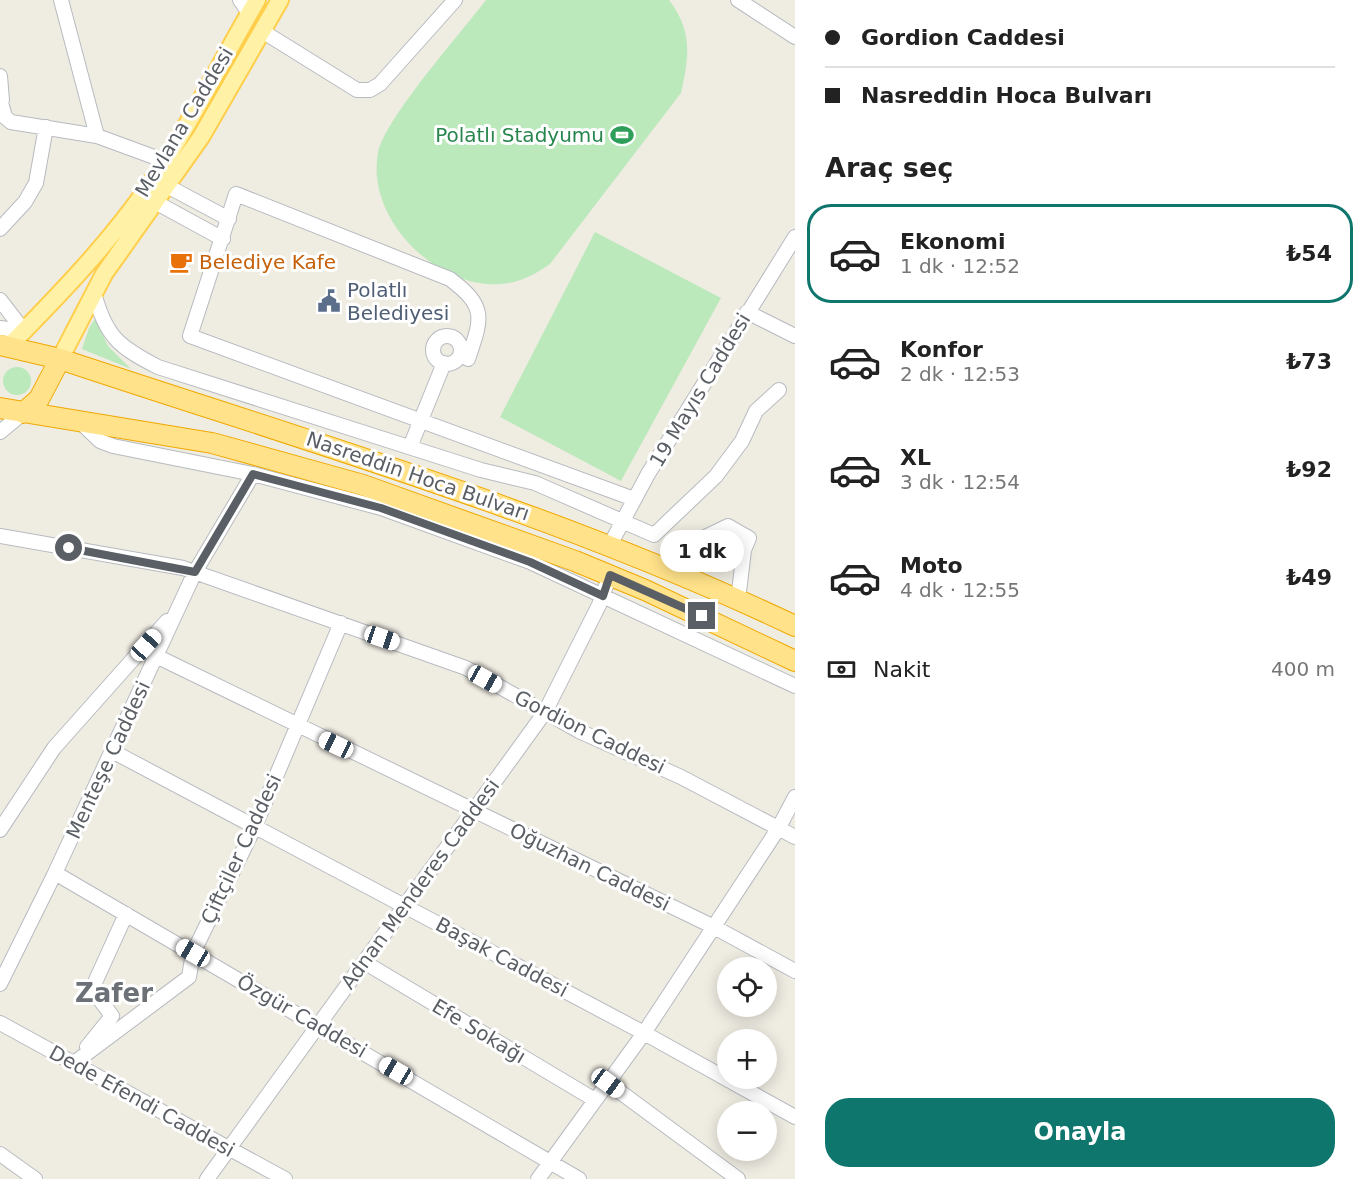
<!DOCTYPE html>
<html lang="tr">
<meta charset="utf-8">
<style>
:root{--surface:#fff;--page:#f2f2f2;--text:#222;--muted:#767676;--line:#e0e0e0;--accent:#0f766e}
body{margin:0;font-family:"DejaVu Sans",sans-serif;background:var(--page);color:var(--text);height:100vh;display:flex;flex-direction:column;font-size:22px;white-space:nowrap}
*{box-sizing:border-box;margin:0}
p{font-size:20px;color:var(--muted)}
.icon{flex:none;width:33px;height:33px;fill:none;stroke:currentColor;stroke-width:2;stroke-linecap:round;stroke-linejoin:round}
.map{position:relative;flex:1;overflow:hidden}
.drawer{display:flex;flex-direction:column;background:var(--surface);width:570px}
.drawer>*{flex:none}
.top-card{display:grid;align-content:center;height:132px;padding:0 30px;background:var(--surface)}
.buttons{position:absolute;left:717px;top:957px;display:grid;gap:12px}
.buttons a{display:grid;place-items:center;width:60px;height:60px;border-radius:50%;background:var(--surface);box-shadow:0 3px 15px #0003;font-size:30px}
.end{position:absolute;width:27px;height:27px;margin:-14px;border:8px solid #5a5f65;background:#fff;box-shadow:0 0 0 3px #fff}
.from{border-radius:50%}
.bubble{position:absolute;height:42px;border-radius:21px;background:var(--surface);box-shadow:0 3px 15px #0003;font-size:20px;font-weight:600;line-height:42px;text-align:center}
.car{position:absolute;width:18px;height:36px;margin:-18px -9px;border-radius:8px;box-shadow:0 0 4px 2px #0007;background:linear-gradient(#fff 24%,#345 0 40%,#fff 0 76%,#345 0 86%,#fff 0)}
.top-card b{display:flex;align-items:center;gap:21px;height:57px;font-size:22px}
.top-card b+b{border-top:2px solid var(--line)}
.top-card i{width:15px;height:15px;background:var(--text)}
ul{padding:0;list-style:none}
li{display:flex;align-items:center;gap:18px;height:99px;margin:0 12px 9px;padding:0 18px;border:3px solid transparent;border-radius:24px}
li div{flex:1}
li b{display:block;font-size:22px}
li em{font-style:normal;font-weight:600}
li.active{border-color:var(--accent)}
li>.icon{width:54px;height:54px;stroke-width:1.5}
h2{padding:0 30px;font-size:27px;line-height:72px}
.pay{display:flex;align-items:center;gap:15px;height:66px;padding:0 30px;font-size:22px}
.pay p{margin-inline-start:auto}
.action{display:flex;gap:12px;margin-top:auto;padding:12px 30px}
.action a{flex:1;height:69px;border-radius:24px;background:var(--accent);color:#fff;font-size:24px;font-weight:600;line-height:69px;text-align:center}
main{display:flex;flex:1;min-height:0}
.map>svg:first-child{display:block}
</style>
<main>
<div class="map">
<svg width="795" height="1179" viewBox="0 0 795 1179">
<rect width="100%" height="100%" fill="#efece2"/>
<path fill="#bce9bc" d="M486,0h183c24,31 20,57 12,93l-131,171c-13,9 -25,16 -41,19 -67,12 -144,-62 -131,-130 7,-35 83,-120 108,-153z
M595,232l126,66 -100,183 -121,-64z
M95,319l13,27 23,23 -49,-20 7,-21z
M3 381a14 14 0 1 1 28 0a14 14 0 1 1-28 0Z"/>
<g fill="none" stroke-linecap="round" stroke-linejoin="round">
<g stroke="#b7bbc0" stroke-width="16">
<path id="minor" d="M61,0l36,136
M240,0l9,13
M738,0l57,37
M262,31l95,59h13l10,-6 75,-84
M0,76l2,24
M0,99l5,18 6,5 86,14 68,25
M169,187l60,32
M157,203l66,36
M0,229l25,-27 11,-19 10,-56
M94,293c12,44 25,54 64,74l323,103 54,13 119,52 62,-59 26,-35 14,-30 23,-21
M0,300l24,31
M747,312l48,24
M0,328l24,3
M433 350a14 14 0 1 1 28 0a14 14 0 1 1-28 0Z
M468,359c14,-41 19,-52 -18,-80l-214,-85 -46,142 444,163
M78,420l22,21 13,5 140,28 128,34 149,54 265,124
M0,432l23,-19
M410,447l34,-84
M0,536l183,32 283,100 113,63 102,46 114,60
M695,542l33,-16 21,12 -5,12 -6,50
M610,545l38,-71 147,-237
M156,656l558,271 81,44
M112,751l532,282 151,84
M0,830l54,-82 113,-127
M55,873l524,306
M364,962l231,138
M0,984l55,-111 140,-301 58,-98
M0,1023l285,156
M87,1047l25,-31 -20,-27 34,-75
M74,1063l115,-86 4,-24 62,-127 86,-203
M608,1083l130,96
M0,1154l35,25
M207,1179l338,-467 54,-107 11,-30
M538,1179l106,-146 134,-204 17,-32"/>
</g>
<g stroke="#ffce4b" stroke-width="20">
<path id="major" d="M9,346c57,-58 114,-117 157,-186 32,-52 60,-107 91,-160
M60,359l44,-85 97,-137 79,-137"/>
</g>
<g stroke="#f1a800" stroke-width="22">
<path id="highway" d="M0,345l60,14c249,83 497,154 735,267
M0,408l212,35 151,42 212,76 70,29 150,71
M23,413l16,-14 21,-40"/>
</g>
<use href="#minor" stroke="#fff" stroke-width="14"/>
<use href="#major" stroke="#fff2a7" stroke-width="16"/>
<use href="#highway" stroke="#ffe289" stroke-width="20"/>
</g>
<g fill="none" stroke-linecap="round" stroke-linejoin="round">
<path stroke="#5a5f65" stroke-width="8" d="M69,548l126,24 58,-98 128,34 149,54 73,34 7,-21 92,41"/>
</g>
<defs>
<g id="stadium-bare" transform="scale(1.8)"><path d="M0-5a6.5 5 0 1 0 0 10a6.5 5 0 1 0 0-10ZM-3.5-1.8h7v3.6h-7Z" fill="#2e9e5b" stroke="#fff" stroke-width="2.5" paint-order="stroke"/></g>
<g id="cafe-bare" transform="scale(1.8)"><path d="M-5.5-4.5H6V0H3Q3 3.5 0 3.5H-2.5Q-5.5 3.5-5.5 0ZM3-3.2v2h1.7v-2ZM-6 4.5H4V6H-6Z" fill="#e8710a" stroke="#fff" stroke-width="2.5" paint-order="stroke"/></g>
<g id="civic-bare" transform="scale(1.8)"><path d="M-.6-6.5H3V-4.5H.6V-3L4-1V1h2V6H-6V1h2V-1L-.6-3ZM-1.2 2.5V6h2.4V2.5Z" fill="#5c6f8a" stroke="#fff" stroke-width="2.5" paint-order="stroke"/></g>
</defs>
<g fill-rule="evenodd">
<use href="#stadium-bare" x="622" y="135"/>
<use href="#cafe-bare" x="181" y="262"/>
<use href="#civic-bare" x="329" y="301"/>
</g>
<g text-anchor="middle" stroke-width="6" stroke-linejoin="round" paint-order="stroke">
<g font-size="20" fill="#5a5f65" stroke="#fff">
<text transform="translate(184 122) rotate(-59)" y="7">Mevlana Caddesi</text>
<text transform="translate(700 390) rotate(-59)" y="7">19 Mayıs Caddesi</text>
<text transform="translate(418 476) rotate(19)" y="7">Nasreddin Hoca Bulvarı</text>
<text transform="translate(590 732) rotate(26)" y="7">Gordion Caddesi</text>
<text transform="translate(108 760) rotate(-65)" y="7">Menteşe Caddesi</text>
<text transform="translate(241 849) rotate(-65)" y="7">Çiftçiler Caddesi</text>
<text transform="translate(590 867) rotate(26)" y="7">Oğuzhan Caddesi</text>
<text transform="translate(420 884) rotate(-54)" y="7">Adnan Menderes Caddesi</text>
<text transform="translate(502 957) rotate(28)" y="7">Başak Caddesi</text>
<text transform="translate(302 1016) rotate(30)" y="7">Özgür Caddesi</text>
<text transform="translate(479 1031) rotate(31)" y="7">Efe Sokağı</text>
<text transform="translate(142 1101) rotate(29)" y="7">Dede Efendi Caddesi</text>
</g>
<g font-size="20" fill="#27864d" stroke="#fff" text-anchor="end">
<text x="604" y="142">Polatlı Stadyumu</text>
</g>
<g font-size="20" fill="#c56008" stroke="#fff" text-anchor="start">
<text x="199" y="269">Belediye Kafe</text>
</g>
<g font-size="20" fill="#4e5e75" stroke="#fff" text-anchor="start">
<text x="347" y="297">Polatlı<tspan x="347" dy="23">Belediyesi</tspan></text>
</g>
<g font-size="26" font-weight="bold" fill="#6b7177" stroke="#fff">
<text x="114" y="1002">Zafer</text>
</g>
</g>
</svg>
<div class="buttons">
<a><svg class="icon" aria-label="locate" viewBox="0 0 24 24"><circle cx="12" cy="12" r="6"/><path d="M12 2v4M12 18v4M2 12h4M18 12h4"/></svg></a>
<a>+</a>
<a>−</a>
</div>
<i class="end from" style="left:69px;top:548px"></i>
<i class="end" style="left:702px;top:616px"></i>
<div class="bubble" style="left:660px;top:530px;width:84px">1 dk</div>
<i class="car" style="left:382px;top:638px;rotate:109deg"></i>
<i class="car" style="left:146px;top:645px;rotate:42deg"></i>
<i class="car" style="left:485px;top:679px;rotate:119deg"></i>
<i class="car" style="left:336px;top:745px;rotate:295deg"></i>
<i class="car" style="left:193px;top:953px;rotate:300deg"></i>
<i class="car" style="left:396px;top:1071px;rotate:300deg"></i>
<i class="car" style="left:608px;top:1083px;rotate:126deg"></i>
</div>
<section class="drawer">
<div class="top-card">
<b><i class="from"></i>Gordion Caddesi</b>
<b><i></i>Nasreddin Hoca Bulvarı</b>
</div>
<h2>Araç seç</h2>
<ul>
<li class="active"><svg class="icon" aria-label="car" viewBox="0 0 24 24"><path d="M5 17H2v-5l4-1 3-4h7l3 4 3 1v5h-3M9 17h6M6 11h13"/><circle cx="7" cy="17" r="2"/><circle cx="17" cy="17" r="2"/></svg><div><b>Ekonomi</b><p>1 dk · 12:52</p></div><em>₺54</em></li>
<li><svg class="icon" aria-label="car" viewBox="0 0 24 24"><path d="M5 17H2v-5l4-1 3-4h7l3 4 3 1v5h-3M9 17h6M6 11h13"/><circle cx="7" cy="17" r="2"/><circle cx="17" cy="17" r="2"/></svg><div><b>Konfor</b><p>2 dk · 12:53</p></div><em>₺73</em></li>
<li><svg class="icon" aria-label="car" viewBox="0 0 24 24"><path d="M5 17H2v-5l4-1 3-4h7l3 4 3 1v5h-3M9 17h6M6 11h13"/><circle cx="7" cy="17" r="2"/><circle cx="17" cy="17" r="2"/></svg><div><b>XL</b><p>3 dk · 12:54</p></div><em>₺92</em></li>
<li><svg class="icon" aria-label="car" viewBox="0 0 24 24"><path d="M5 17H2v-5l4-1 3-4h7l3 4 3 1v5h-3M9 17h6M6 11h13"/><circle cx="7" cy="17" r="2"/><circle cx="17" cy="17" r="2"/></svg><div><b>Moto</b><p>4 dk · 12:55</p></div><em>₺49</em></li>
</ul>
<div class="pay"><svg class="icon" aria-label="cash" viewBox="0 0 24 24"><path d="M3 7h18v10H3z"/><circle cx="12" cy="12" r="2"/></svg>Nakit<p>400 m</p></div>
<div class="action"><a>Onayla</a></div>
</section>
</main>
